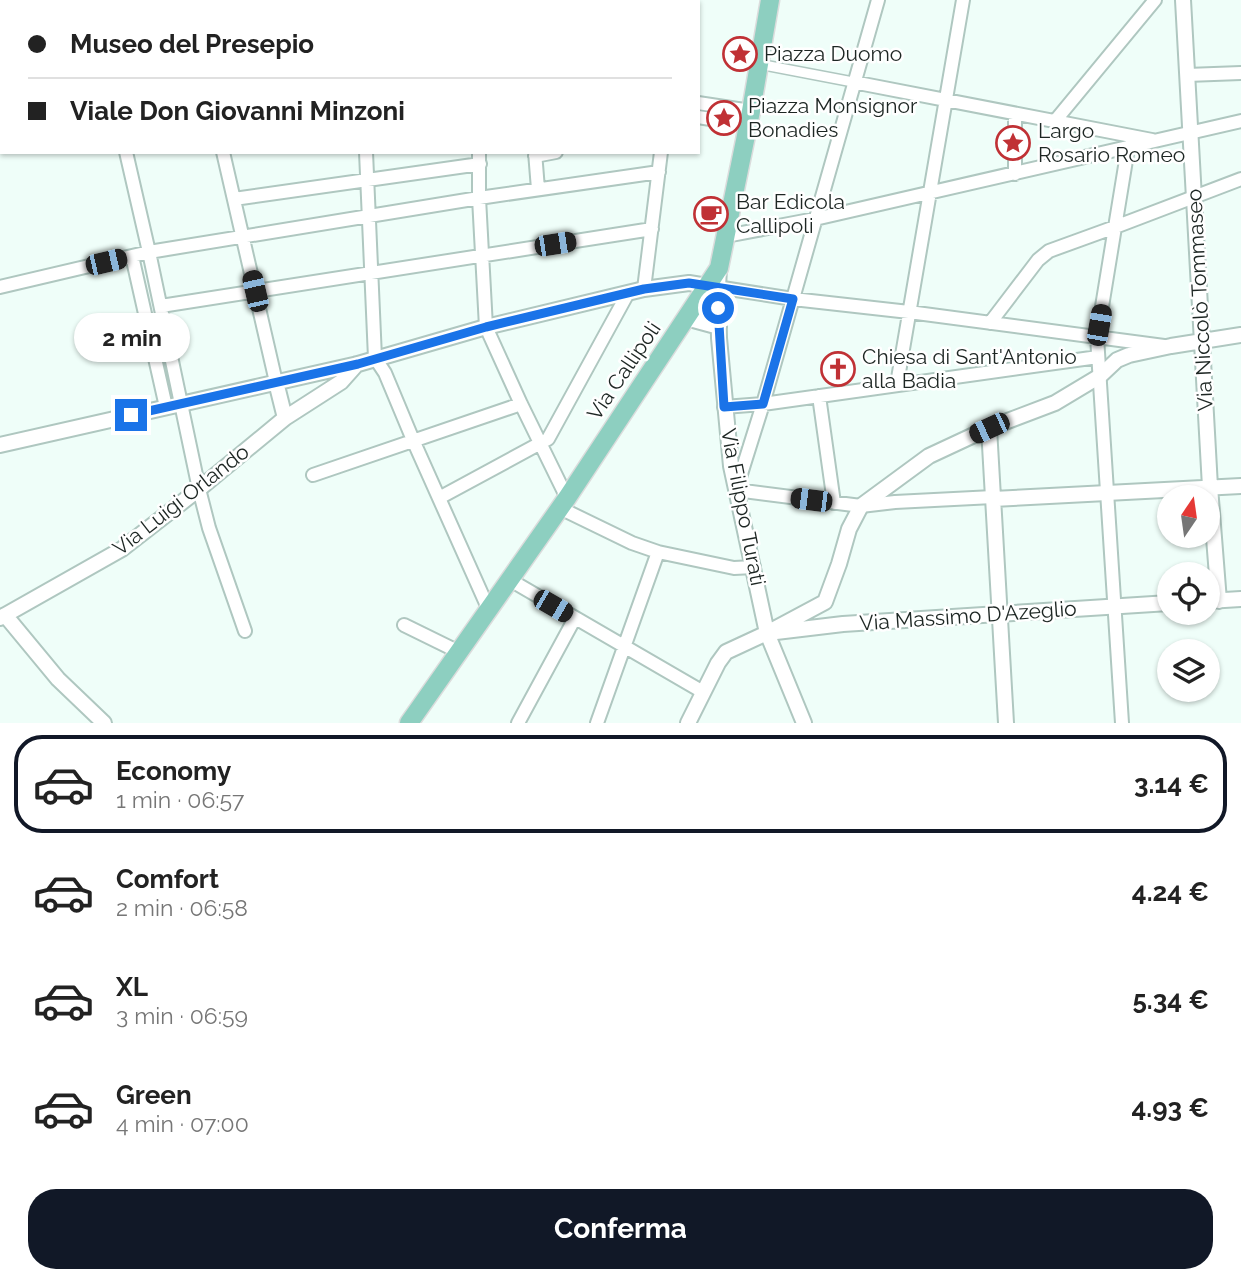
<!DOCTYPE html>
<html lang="it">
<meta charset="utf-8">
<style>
:root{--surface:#fff;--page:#f2f2f2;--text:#222;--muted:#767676;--line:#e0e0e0;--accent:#111827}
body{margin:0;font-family:Raleway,sans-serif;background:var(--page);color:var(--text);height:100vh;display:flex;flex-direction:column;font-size:26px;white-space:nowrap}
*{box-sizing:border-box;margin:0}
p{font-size:23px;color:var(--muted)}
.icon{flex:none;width:38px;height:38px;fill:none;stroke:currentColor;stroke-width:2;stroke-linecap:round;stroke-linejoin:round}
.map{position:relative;height:723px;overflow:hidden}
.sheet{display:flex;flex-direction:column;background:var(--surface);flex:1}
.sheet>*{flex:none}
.hud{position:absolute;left:0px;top:0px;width:700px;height:154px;box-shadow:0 2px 5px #0004;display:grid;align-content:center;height:154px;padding:0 28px;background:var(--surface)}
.needle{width:46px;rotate:13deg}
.fabs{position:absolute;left:1157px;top:485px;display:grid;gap:14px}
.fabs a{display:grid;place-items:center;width:63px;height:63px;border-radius:50%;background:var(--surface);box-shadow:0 2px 5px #0004;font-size:35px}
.end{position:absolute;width:32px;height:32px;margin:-16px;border:9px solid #1a73e8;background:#fff;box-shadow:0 0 0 4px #fff}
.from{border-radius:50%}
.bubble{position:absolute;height:49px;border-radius:24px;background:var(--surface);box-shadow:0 2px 5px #0004;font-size:23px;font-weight:700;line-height:49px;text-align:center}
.car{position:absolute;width:21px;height:42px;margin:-21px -10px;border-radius:9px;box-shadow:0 0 5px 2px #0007;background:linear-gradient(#222 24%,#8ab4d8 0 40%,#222 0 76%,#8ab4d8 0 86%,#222 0)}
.hud b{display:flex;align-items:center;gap:24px;height:66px;font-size:26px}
.hud b+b{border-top:2px solid var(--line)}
.hud i{width:18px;height:18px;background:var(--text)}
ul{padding:12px 0 0;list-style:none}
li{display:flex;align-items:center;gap:21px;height:98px;margin:0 14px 10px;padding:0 14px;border:4px solid transparent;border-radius:28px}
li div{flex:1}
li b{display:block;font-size:26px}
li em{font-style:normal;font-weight:700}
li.selected{border-color:var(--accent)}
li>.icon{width:63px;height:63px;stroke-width:1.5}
.primary-button{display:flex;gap:14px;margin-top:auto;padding:14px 28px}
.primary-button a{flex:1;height:80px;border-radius:28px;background:var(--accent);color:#fff;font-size:28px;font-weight:700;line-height:80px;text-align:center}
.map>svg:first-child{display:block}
</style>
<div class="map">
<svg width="1241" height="723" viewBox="0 0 1241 723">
<rect width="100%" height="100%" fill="#effef9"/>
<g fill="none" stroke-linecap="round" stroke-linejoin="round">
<g stroke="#afc7c0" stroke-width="12">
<path id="pedestrian" d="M593,2l1,-2
M759,64l94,18"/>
</g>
<g stroke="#afc7c0" stroke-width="16">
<path id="minor" d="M360,0v2
M474,0v2
M878,0l-115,404 -27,86 125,16 34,-4 98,-5
M401,2l34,-2
M0,13h2
M0,34h2
M1187,75l54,-2
M853,82l299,58
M698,103l53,8
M698,117l50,8
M1055,121l100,-121
M0,140h2
M126,152l23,100 50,237 10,39 36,103
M223,152l53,230
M366,152l9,206 10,15 28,67 76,170
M479,152v46l7,129 35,77 46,94
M535,152l3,37
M535,156l21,-4
M1015,174v-60
M234,199l246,-35
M726,236l89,-17 426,-98
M132,256l34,151
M710,286l83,13 116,13 255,34
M0,287l149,-35 330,-54 180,-26
M644,289l17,-137
M161,306l491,-77
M990,323l48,-63 11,-9 66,-24 126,-48
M897,384l66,-384
M819,396l15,107
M724,407l39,-3 335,-47
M313,475l208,-71
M439,498l109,-59 80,-146
M560,508l72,35 26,9 76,16 20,-1
M510,580l193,112
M404,625l55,27
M518,723l57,-105
M597,723l61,-171
M1122,723l-25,-386 31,-189"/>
</g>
<g stroke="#afc7c0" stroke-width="18">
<path id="tertiary" d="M1183,0l27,487 9,114
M719,268l-1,20 1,50 12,128 36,167 37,90
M686,318l33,9
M276,382l9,36
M989,428l17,295
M0,445l358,-81 128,-37 158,-38 45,-6 18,3
M993,499l248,-13
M1208,601l33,-2
M5,615l53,64 46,44
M0,618l122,-69 77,-60 86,-71 56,-36 16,-18
M776,632l67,-8 326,-21
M688,723l30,-60 8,-11 41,-19 58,-31 14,-38 10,-35 12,-23 68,-50 60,-28 66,-25 45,-27 17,-16 12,-5 42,-9 70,-11"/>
</g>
<g stroke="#dbdcdc" stroke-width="21">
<path id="primary" d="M409,723l158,-225 152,-230 32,-157 19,-111"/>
</g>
<use href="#pedestrian" stroke="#fff" stroke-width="9"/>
<use href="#minor" stroke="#fff" stroke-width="12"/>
<use href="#tertiary" stroke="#fff" stroke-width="14"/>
<use href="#primary" stroke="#8dcfc0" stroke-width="18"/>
</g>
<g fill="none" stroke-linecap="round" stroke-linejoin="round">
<path stroke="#1a73e8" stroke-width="9" d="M131,415l227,-51 128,-37 158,-38 45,-6 104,16 -30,105 -39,3 -6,-99"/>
</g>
<defs>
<g id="sight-ring" transform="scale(1.75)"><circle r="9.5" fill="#fff" stroke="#c03135" stroke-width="1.5"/><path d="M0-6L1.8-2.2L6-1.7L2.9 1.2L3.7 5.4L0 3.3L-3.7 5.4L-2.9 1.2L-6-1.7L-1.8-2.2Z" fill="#c03135"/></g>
<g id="cafe-ring" transform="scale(1.75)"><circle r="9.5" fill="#fff" stroke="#c03135" stroke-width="1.5"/><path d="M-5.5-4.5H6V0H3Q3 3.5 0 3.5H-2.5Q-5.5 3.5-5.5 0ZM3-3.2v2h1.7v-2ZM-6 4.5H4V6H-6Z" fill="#c03135"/></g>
<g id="church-ring" transform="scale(1.75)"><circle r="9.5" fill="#fff" stroke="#c03135" stroke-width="1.5"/><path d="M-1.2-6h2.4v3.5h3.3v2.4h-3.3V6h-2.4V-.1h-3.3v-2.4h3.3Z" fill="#c03135"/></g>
</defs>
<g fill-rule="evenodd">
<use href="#sight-ring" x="740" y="54"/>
<use href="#sight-ring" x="724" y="118"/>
<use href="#sight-ring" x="1013" y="143"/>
<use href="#cafe-ring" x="711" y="214"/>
<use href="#church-ring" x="838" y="369"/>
</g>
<g text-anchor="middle" stroke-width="5" stroke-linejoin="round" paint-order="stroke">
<g font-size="21" fill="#1d2623" stroke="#fff" text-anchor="start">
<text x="764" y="61">Piazza Duomo</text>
<text x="748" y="113">Piazza Monsignor<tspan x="748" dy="24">Bonadies</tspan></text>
<text x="1038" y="138">Largo<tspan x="1038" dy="24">Rosario Romeo</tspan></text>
<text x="736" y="209">Bar Edicola<tspan x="736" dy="24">Callipoli</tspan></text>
<text x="862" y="364">Chiesa di Sant'Antonio<tspan x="862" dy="24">alla Badia</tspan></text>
</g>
<g font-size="21" fill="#1d2623" stroke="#fff">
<text transform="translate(1200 300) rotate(-93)" y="7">Via Niccolò Tommaseo</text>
<text transform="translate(624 371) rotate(-56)" y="7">Via Callipoli</text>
<text transform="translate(181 500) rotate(-38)" y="7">Via Luigi Orlando</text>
<text transform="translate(743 507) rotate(79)" y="7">Via Filippo Turati</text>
<text transform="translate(968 616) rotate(-4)" y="7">Via Massimo D'Azeglio</text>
</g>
</g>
</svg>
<div class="fabs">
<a><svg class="needle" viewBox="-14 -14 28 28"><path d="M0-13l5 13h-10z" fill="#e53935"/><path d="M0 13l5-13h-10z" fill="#767676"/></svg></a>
<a><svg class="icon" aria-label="locate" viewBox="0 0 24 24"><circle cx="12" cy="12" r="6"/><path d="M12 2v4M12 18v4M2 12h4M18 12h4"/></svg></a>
<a><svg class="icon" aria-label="layers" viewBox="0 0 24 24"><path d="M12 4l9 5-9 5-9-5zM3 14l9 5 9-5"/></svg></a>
</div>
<i class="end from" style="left:718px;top:308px"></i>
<i class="end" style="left:131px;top:415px"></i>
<div class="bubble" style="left:74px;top:313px;width:116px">2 min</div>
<i class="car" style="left:555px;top:244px;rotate:81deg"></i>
<i class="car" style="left:106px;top:262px;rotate:77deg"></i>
<i class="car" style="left:255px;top:291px;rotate:347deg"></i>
<i class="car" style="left:1099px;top:325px;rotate:10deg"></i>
<i class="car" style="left:989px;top:428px;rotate:245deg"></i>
<i class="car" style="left:811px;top:500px;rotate:277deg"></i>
<i class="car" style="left:553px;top:606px;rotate:120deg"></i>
<div class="hud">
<b><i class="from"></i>Museo del Presepio</b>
<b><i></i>Viale Don Giovanni Minzoni</b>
</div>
</div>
<section class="sheet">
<ul>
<li class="selected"><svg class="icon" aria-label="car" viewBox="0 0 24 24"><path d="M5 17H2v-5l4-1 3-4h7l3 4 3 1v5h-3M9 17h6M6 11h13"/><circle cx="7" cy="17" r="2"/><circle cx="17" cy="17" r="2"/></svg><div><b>Economy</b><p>1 min · 06:57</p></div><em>3.14 €</em></li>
<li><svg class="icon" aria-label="car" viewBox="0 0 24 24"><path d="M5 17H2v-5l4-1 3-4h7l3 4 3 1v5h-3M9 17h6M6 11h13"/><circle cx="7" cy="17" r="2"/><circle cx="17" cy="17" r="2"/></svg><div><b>Comfort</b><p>2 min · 06:58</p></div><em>4.24 €</em></li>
<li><svg class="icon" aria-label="car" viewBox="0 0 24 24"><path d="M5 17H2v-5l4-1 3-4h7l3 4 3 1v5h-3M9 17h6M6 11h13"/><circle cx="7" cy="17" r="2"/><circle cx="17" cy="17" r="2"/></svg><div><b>XL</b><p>3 min · 06:59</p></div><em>5.34 €</em></li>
<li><svg class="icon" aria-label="car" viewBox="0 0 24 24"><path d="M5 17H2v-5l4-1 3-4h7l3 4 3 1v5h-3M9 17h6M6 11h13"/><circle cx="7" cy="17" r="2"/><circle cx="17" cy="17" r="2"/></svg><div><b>Green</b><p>4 min · 07:00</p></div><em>4.93 €</em></li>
</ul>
<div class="primary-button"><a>Conferma</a></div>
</section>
